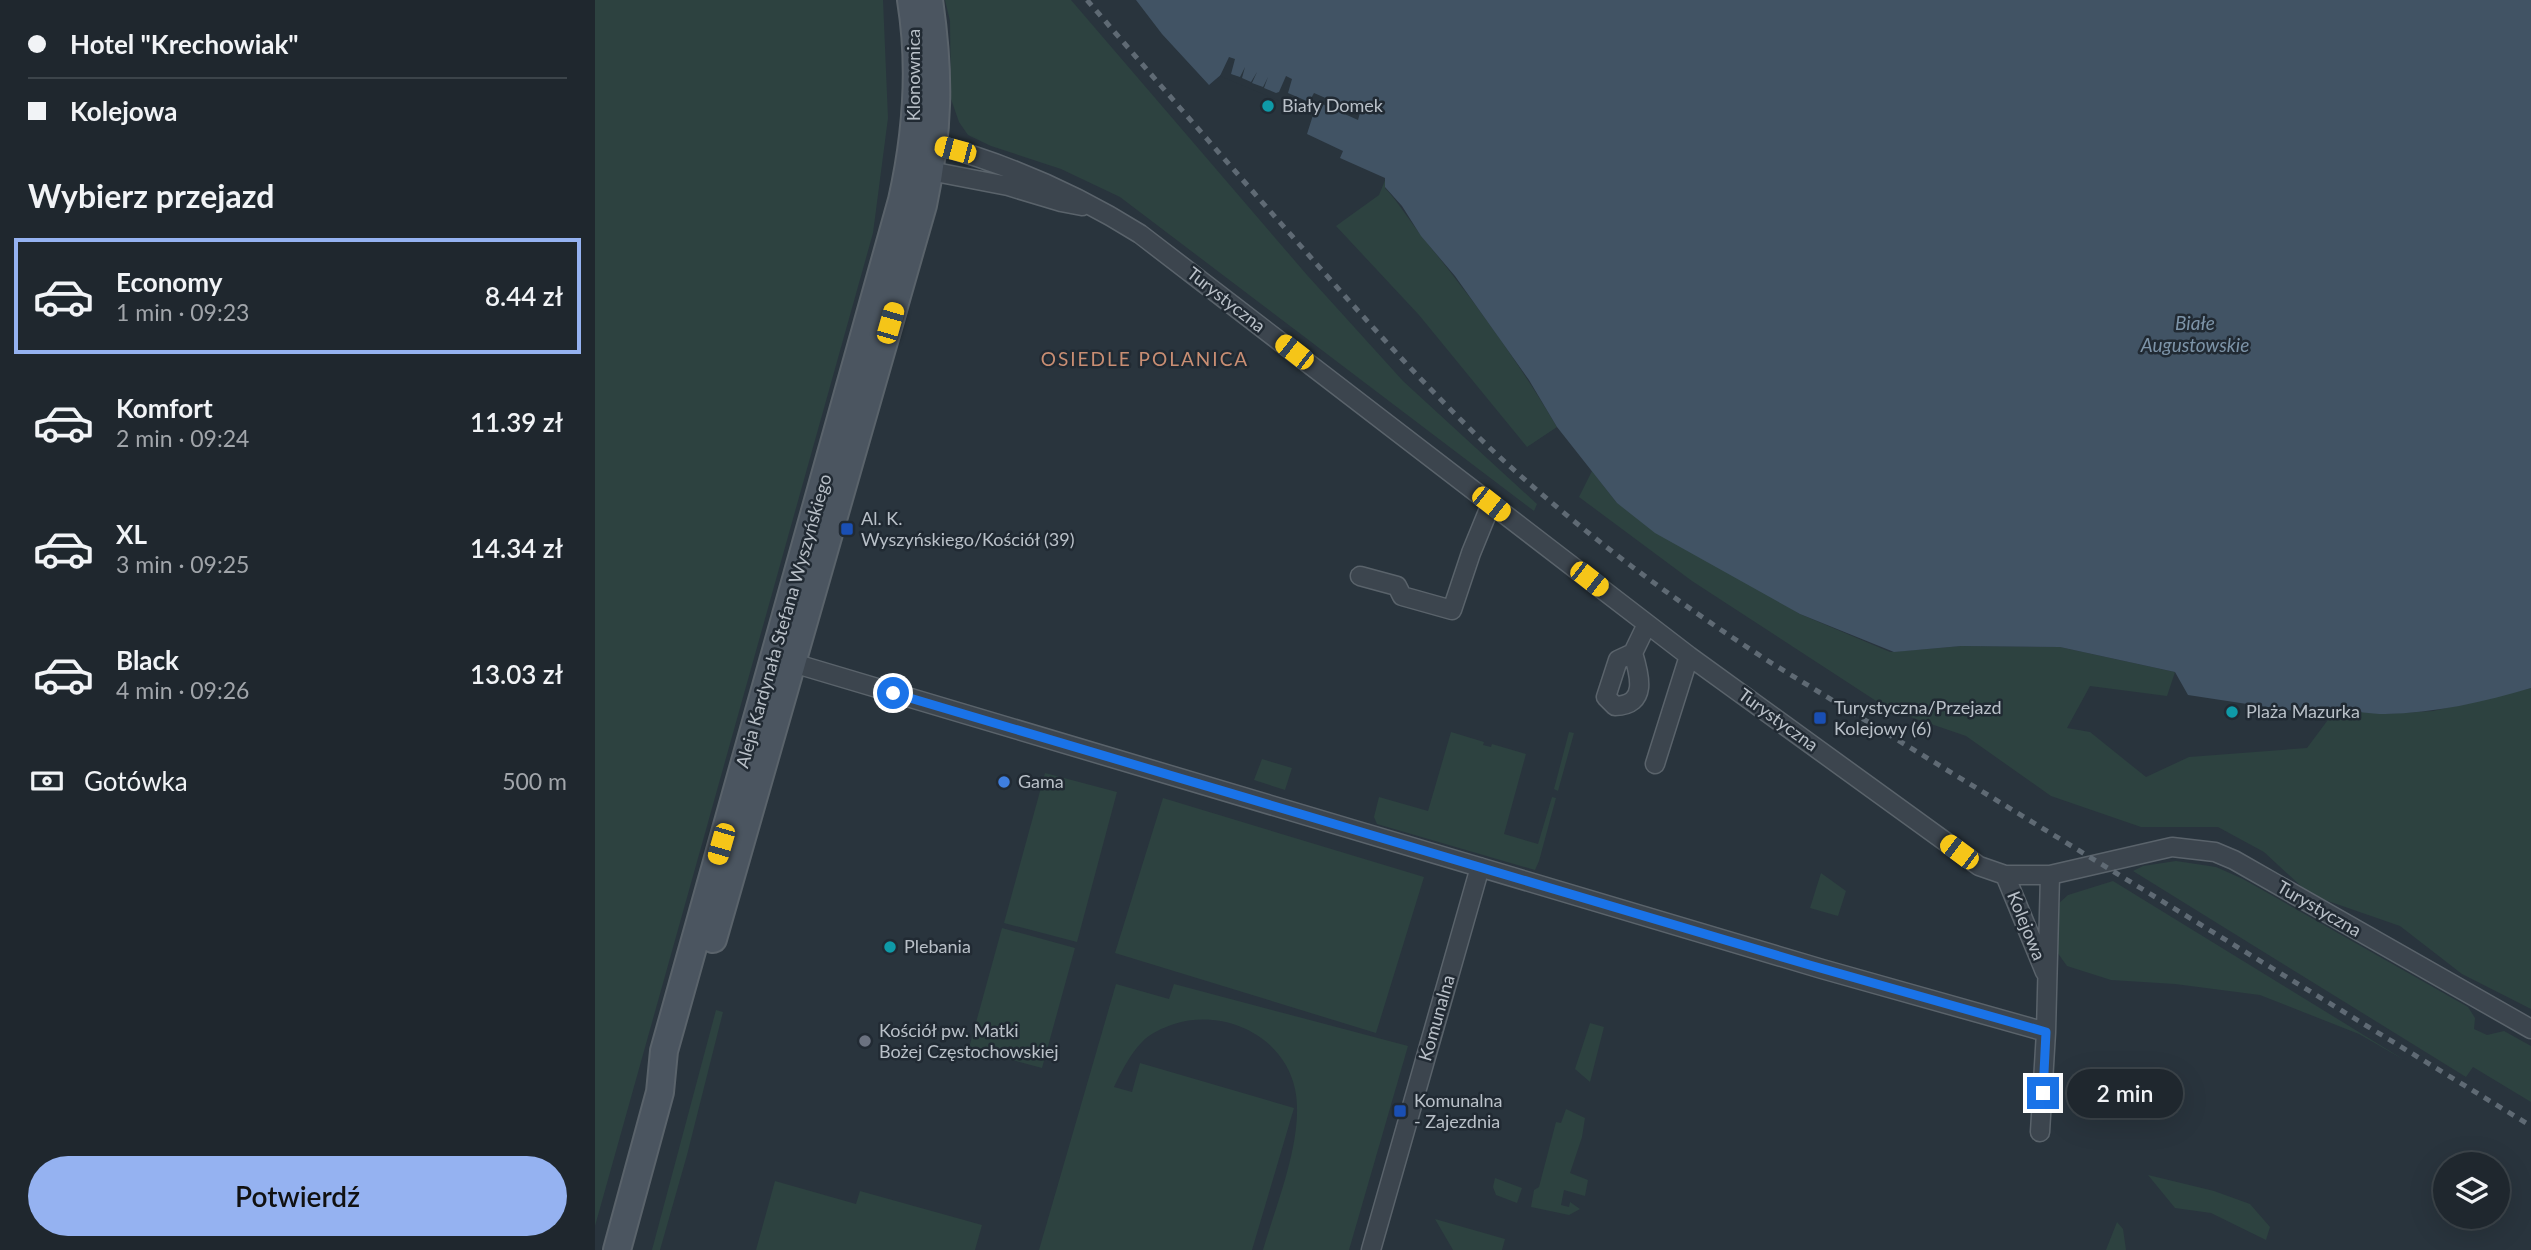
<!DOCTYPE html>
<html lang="pl">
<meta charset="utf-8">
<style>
:root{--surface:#1f272e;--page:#272f36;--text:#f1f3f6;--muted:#a1a5aa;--line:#3c444a;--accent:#95b2f1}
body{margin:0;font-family:Lato,sans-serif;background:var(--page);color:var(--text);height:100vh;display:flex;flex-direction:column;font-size:26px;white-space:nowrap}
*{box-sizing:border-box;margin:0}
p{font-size:23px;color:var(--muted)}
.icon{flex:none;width:38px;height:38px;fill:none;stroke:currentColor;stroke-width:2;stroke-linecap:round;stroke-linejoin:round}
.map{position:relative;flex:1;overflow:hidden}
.sheet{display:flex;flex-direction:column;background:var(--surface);width:595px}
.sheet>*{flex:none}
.hud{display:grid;align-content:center;height:154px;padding:0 28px;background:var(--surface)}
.buttons{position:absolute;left:1838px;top:1152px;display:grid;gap:14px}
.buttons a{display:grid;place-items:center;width:77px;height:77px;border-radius:50%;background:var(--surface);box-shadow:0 7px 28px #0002,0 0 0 2px var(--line);font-size:35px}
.end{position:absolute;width:32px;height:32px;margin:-16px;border:9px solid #1a73e8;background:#fff;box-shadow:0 0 0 4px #fff}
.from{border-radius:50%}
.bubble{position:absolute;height:49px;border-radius:24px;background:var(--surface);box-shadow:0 7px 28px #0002,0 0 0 2px var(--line);font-size:23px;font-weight:600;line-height:49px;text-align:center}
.car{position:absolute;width:21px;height:42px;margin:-21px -10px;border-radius:9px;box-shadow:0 0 5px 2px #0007;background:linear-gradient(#f5c518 24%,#345 0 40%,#f5c518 0 76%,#345 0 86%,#f5c518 0)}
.hud b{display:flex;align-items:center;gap:24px;height:66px;font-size:26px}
.hud b+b{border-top:2px solid var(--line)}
.hud i{width:18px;height:18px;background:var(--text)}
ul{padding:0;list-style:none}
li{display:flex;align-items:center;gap:21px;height:116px;margin:0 14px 10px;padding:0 14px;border:4px solid transparent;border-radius:0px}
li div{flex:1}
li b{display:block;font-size:26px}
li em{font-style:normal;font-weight:600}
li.current{border-color:var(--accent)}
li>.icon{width:63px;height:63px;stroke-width:1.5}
h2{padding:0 28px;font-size:32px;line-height:84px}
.pay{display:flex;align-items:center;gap:18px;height:77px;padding:0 28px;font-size:26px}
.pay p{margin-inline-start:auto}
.action{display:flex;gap:14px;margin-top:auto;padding:14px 28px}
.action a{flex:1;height:80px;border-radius:42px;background:var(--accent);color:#111;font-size:28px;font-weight:600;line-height:80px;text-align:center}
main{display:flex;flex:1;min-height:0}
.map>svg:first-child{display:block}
</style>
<main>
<section class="sheet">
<div class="hud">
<b><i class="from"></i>Hotel &quot;Krechowiak&quot;</b>
<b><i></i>Kolejowa</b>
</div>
<h2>Wybierz przejazd</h2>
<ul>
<li class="current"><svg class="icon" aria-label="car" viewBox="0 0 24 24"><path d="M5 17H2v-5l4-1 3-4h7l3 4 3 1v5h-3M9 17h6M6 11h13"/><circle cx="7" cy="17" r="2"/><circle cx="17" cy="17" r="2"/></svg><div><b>Economy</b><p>1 min · 09:23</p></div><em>8.44 zł</em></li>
<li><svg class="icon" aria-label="car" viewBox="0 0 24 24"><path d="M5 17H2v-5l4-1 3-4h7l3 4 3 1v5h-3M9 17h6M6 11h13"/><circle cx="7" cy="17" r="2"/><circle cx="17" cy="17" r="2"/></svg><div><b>Komfort</b><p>2 min · 09:24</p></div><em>11.39 zł</em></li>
<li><svg class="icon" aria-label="car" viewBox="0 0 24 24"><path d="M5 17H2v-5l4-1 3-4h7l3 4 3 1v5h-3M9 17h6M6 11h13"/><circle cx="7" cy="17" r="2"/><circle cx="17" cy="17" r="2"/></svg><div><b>XL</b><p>3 min · 09:25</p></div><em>14.34 zł</em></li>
<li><svg class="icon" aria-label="car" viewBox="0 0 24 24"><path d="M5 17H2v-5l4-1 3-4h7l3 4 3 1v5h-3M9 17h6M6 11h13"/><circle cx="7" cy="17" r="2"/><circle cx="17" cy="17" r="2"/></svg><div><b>Black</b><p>4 min · 09:26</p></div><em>13.03 zł</em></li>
</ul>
<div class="pay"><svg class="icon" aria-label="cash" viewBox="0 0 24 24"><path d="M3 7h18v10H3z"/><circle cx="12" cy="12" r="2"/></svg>Gotówka<p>500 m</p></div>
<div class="action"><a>Potwierdź</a></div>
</section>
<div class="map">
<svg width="1936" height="1250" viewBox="0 0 1936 1250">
<rect width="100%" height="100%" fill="#29343d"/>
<path fill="#2d4240" d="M0,0h288l5,118 -15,115 -278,993z
M350,0h126l236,275 96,106 134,123 -3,7 -414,-314 -59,-28 -70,-23 -23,-11 -9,-13 -8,-23 -1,-78z
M791,178l-1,10c15,16 25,34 39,51 49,60 94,122 133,188l-30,20 -108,-132 -83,-89 43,-31z
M997,471l25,32 183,111 90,38 71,-6 99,1 115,25 -8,24 -77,-10 -23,42 23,4 56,45 43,-20 118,-9 29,-39 47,5 50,-3 98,-23v321l-69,-35 -62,-48 -75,-26 -22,-12 -39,-36 -46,-25h-77l-90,-31 -85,-60 -76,-26 -198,-129 -113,-84z
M856,732l33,10 -1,3 8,2 1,-3 34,10 -22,80 34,10 14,-47 4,1 -17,63 -4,9 -158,-46 -3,-7 5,-20 49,14z
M974,732l5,1 -16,58 -4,-2z
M667,759l30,9 -7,22 -31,-10z
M450,773l72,19 -40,150 -73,-19z
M568,798l261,79 -48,156 -261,-80z
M1581,861l40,6 27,12 225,128 7,11 -1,11 13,6 17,-4 27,15v56l-58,-35 -7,10 -333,-206 10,-5z
M1226,873l25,18 -8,25 -28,-8z
M1518,881l293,180 -47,-27 -99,-39 -85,-11 -64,-4 -44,-14 -10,-14 1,-48 10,-9z
M407,928l73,20 -33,120 -73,-20z
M521,984l53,15 5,-15 234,62 -59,204h-86c13,-45 42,-114 32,-161 -11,-53 -71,-81 -121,-65 -11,4 -24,9 -32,18 -11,11 -21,30 -28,45l18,5 8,-29 154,45 -42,142h-213z
M121,1010l7,2 -36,143 -27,95h-8z
M995,1023l14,4 -14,55 -15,-13z
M971,1109l19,9 -3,19 -12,36 18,7 -3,16 -21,-6 -3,15 8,2 1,-5 10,7 -11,6 -38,-8 3,-17 5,-3 17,-65 5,1z
M1553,1175l66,16 36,13 20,23 -4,13 -55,-27 -36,-5z
M900,1178l27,10 -5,15 -21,-8 -3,-8z
M180,1181l81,23 4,-13 122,34 -7,25h-219z
M840,1219l70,20 -3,11h-49z
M1522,1222l6,7 3,21h-20z"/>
<path fill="#415364" d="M541,0h1395v688c-46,14 -97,25 -146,26 -25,0 -40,-8 -65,1l-132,-20 -13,-23 -115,-25 -99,-1 -67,6 -94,-38 -145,-81 -38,-30 -60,-76 -28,-47 -74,-104 -34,-40 -19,-30 -17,-19v-9l-45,-20 3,-7 -36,-17 7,-22 -91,-39 -14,12 -47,-51z"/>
<path fill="#29343d" d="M634,57l6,2 -4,15 9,3 5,-10 -3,11 9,4 6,-10 -5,11 11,4 5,-10 -4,11 12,5 3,-1 7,-16 6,3 -4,14 21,9 5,-9 46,20 -2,7 -38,-17 -6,9 -32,-14 -2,3 -60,-25z"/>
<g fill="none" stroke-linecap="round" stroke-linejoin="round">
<g stroke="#5a636b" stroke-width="21">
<path id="minor" d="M339,144c74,20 141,49 206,90l549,422 290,210 26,9h45l122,-28 43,5 19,8 297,169
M335,171l78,15 53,16 21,4
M765,576l37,10 5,10 50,14 19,-57 20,-49
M1038,653c7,23 15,52 -18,53l-9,-9 12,-37 15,-7 14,-29
M198,663l1029,306 224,63
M1060,764l34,-108
M1410,875l40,97
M1445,1132l6,-100 4,-157
M776,1250l109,-383"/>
</g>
<g stroke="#5a636b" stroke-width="30">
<path id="secondary" d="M118,939l210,-734c16,-75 17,-129 6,-205
M22,1250l43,-158 4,-41 238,-851c15,-67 20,-132 9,-200"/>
</g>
<use href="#minor" stroke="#3c454e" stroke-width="18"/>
<use href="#secondary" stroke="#4b5560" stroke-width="26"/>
<path stroke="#5f6a74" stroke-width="5" stroke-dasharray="7 7" stroke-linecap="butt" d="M492,0c68,79 136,158 205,236 64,73 128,146 199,213 87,81 182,151 282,215l758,462"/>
</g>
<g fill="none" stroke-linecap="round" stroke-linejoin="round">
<path stroke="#1a73e8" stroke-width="9" d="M298,693l913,271 240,68 -3,61"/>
</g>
<g fill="#0f9aa8" stroke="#212a33" stroke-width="2.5">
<circle cx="673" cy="106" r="7"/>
<circle cx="1637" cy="712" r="7"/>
<circle cx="295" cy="947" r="7"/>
</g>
<g fill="#1a4fb4" stroke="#212a33" stroke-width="2.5">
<rect x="245" y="522" width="14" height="14" rx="3.5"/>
<rect x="1218" y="711" width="14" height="14" rx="3.5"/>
<rect x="798" y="1104" width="14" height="14" rx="3.5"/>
</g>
<circle fill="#3f7fe0" stroke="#212a33" stroke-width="2.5" cx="409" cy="782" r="7"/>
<circle fill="#6b7280" stroke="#212a33" stroke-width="2.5" cx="270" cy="1041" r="7"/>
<g text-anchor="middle" stroke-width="5" stroke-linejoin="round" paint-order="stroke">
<g font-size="18" fill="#b9c0c8" stroke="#212a33">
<text transform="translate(319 75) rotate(-90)" y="6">Klonownica</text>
<text transform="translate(631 300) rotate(38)" y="6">Turystyczna</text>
<text transform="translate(189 621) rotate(-74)" y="6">Aleja Kardynała Stefana Wyszyńskiego</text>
<text transform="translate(1183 720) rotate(36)" y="6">Turystyczna</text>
<text transform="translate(1724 909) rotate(30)" y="6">Turystyczna</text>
<text transform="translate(1431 926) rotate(68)" y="6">Kolejowa</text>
<text transform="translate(842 1018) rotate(-74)" y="6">Komunalna</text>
</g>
<g font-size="18" fill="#b9c0c8" stroke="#212a33" text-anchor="start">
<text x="687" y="112">Biały Domek</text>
<text x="266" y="525">Al. K.<tspan x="266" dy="21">Wyszyńskiego/Kościół (39)</tspan></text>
<text x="1239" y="714">Turystyczna/Przejazd<tspan x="1239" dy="21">Kolejowy (6)</tspan></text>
<text x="1651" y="718">Plaża Mazurka</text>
<text x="423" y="788">Gama</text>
<text x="309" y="953">Plebania</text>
<text x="284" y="1037">Kościół pw. Matki<tspan x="284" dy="21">Bożej Częstochowskiej</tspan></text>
<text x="819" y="1107">Komunalna<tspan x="819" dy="21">- Zajezdnia</tspan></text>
</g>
<g font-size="19" font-style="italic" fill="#7d94a8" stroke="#212a33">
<text x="1600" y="330">Białe<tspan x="1600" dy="22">Augustowskie</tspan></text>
</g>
<g font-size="19" letter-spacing="2" fill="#c98e73" stroke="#212a33">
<text x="550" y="366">OSIEDLE POLANICA</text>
</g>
</g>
</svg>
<div class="buttons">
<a><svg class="icon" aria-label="layers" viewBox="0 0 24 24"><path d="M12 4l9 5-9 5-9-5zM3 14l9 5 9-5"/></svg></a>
</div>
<i class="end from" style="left:298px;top:693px"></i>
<i class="end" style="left:1448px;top:1093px"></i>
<div class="bubble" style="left:1472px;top:1069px;width:116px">2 min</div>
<i class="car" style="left:360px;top:150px;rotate:285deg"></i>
<i class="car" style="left:295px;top:323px;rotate:16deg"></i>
<i class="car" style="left:699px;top:352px;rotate:308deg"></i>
<i class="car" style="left:896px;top:504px;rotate:128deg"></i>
<i class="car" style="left:994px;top:579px;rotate:128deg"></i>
<i class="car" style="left:126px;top:844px;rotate:196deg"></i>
<i class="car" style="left:1364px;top:852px;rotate:307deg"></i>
</div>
</main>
